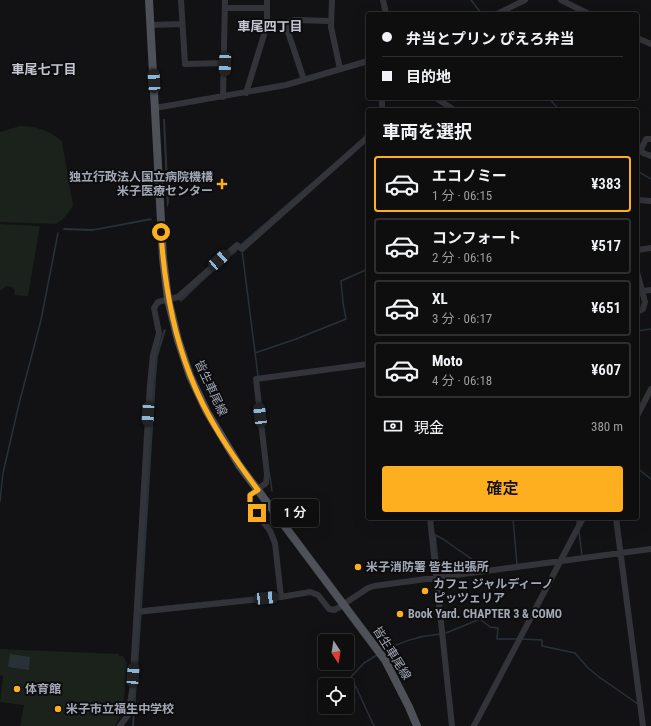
<!DOCTYPE html>
<html lang="ja">
<meta charset="utf-8">
<style>
:root{--surface:#0e0e0f;--page:#1c1c1d;--text:#f1f3f6;--muted:#9b9c9e;--line:#2e2e2f;--accent:#feaf1f}
body{margin:0;font-family:"Roboto Condensed","Noto Sans JP",sans-serif;background:var(--page);color:var(--text);height:100vh;display:flex;flex-direction:column;font-size:15px;white-space:nowrap}
*{box-sizing:border-box;margin:0}
p{font-size:13px;color:var(--muted)}
.icon{flex:none;width:22px;height:22px;fill:none;stroke:currentColor;stroke-width:2;stroke-linecap:round;stroke-linejoin:round}
.map{position:relative;flex:1;overflow:hidden}
.sheet{position:absolute;left:366px;top:108px;width:273px;height:412px;display:flex;flex-direction:column;background:var(--surface);border-radius:4px;box-shadow:0 4px 16px #0002,0 0 0 1px var(--line)}
.sheet>*{flex:none}
.guide{position:absolute;left:366px;top:12px;width:273px;height:88px;border-radius:4px;box-shadow:0 4px 16px #0002,0 0 0 1px var(--line);display:grid;align-content:center;height:88px;padding:0 16px;background:var(--surface)}
.needle{width:26px;rotate:168deg}
.fabs{position:absolute;left:318px;top:634px;display:grid;gap:8px}
.fabs a{display:grid;place-items:center;width:36px;height:36px;border-radius:4px;background:var(--surface);box-shadow:0 4px 16px #0002,0 0 0 1px var(--line);font-size:20px}
.end{position:absolute;width:18px;height:18px;margin:-9px;border:5px solid #feaf1f;background:#111;box-shadow:0 0 0 2px #111}
.from{border-radius:50%}
.bubble{position:absolute;height:28px;border-radius:4px;background:var(--surface);box-shadow:0 4px 16px #0002,0 0 0 1px var(--line);font-size:13px;font-weight:600;line-height:28px;text-align:center}
.car{position:absolute;width:12px;height:24px;margin:-12px -6px;border-radius:5px;box-shadow:0 0 3px 1px #0007;background:linear-gradient(#222 24%,#8ab4d8 0 40%,#222 0 76%,#8ab4d8 0 86%,#222 0)}
.guide b{display:flex;align-items:center;gap:14px;height:38px;font-size:15px}
.guide b+b{border-top:1px solid var(--line)}
.guide i{width:10px;height:10px;background:var(--text)}
ul{padding:0;list-style:none}
li{display:flex;align-items:center;gap:12px;height:56px;margin:0 8px 6px;padding:0 8px;border:2px solid var(--line);border-radius:4px}
li div{flex:1}
li b{display:block;font-size:15px}
li em{font-style:normal;font-weight:600}
li.current{border-color:var(--accent)}
li>.icon{width:36px;height:36px;stroke-width:1.5}
h2{padding:0 16px;font-size:18px;line-height:48px}
.pay{display:flex;align-items:center;gap:10px;height:44px;padding:0 16px;font-size:15px}
.pay p{margin-inline-start:auto}
.cta{display:flex;gap:8px;margin-top:auto;padding:8px 16px}
.cta a{flex:1;height:46px;border-radius:4px;background:var(--accent);color:#111;font-size:16px;font-weight:600;line-height:46px;text-align:center}
.map>svg:first-child{display:block}
</style>
<div class="map">
<svg width="651" height="726" viewBox="0 0 651 726">
<rect width="100%" height="100%" fill="#121214"/>
<path fill="#1a221b" d="M20,126c16,0 30,4 42,16l11,64 -10,13 -7,5 -56,-2v-90z
M0,224l40,2 -12,70 -13,-1 -1,-6 -2,-2 -6,-1 -6,5z
M0,649l120,5 -1,2h4l4,7 -4,48 -8,15h-95l4,-21 -24,-3 3,-26 -3,-1z"/>
<path fill="#283138" d="M163,119h2l4,83 -2,6z
M368,130v5l-124,110 -39,34 -24,23 -2,-2 42,-39 141,-122z
M151,218l1,2 -60,11 -29,-1 1,-2 30,1z
M164,329l2,1 -8,26 -2,21 -14,231 136,-14 -136,15 -8,117h-2l20,-344 3,-27z
M10,654l20,3 -1,13 -21,-3z"/>
<g fill="none" stroke-linecap="round" stroke-linejoin="round">
<path stroke="#283138" stroke-width="1.5" d="M471,0l11,14
M549,98l10,12
M637,171l14,8
M242,250l16,126
M637,331l14,-2
M255,353l41,-14 50,-20 -3,-16 -2,-22 27,-12
M637,468l14,11
M270,476l2,15
M0,501l3,-28 16,-69 22,-84 17,-87
M513,518l4,47
M577,518v5
M579,531l3,25
M435,534l4,36 6,4
M435,535c10,4 16,10 25,16 9,6 16,10 23,18
M446,633l34,-14 10,8 8,1 -1,11h20
M521,639l21,1v6l33,7 13,15 11,9 39,27
M382,652c19,-11 37,-16 58,-18
M374,726l-18,-39 -7,-8 15,-16 13,-8"/>
<path stroke="#333439" stroke-width="6" d="M181,0l4,64 40,-1
M332,0l-1,27 9,42
M383,0l3,14
M561,0l28,14
M225,8h42
M497,14l28,-14
M151,25l31,-1
M637,38l14,6
M304,80l-16,-48v-10l6,-2 37,1
M246,93l21,-68v-25
M223,97l2,-97
M436,98l18,12
M155,108l131,-23 82,-24
M382,110v-12
M651,139h-5l-5,10 2,4 8,3
M637,200l14,1
M637,250l14,-2
M637,272l8,30 -2,7 -6,3
M643,291l8,-1
M637,416l14,-27
M430,518l22,208
M616,518l27,208
M281,597l-6,-54 -5,-12 -20,-27v-9l16,-12 1,-9 -11,-95 112,-15
M137,612l144,-15 29,-5 8,3 11,14 5,1 4,-2 30,-20 6,-2 277,-37
M120,726l8,-11 4,-24 18,-307 3,-29 6,-22 -5,-25 4,-6 20,-5 59,-52 5,4 126,-112
M474,726l109,-208"/>
<path stroke="#4e5158" stroke-width="8" d="M149,0l14,258 5,41 10,41 12,36 17,36 32,53 146,195 24,47 8,19"/>
</g>
<g fill="none" stroke-linecap="round" stroke-linejoin="round">
<path stroke="#feaf1f" stroke-width="5" d="M161,232c3,49 11,97 29,143 16,42 41,79 68,115l-8,5v9l7,9"/>
</g>
<g fill="#feaf1f" stroke="#0d0d0f" stroke-width="1.5">
<path d="M220 178h4v4h4v4h-4v4h-4v-4h-4v-4h4z"/>
<circle cx="358" cy="567" r="4"/>
<circle cx="425" cy="591" r="4"/>
<circle cx="400" cy="614" r="4"/>
<circle cx="17" cy="689" r="4"/>
<circle cx="58" cy="709" r="4"/>
</g>
<g text-anchor="middle" stroke-width="4" stroke-linejoin="round" paint-order="stroke">
<g font-size="12" font-weight="bold" fill="#a2a9b5" stroke="#0d0d0f" text-anchor="start">
<text x="213" y="181" text-anchor="end">独立行政法人国立病院機構<tspan x="213" dy="14">米子医療センター</tspan></text>
<text x="366" y="571">米子消防署 皆生出張所</text>
<text x="433" y="588">カフェ ジャルディーノ<tspan x="433" dy="14">ピッツェリア</tspan></text>
<text x="408" y="618">Book Yard. CHAPTER 3 &amp; COMO</text>
<text x="25" y="693">体育館</text>
<text x="66" y="713">米子市立福生中学校</text>
</g>
<g font-size="12" fill="#a2a9b5" stroke="#0d0d0f">
<text transform="translate(211 388) rotate(65)" y="4">皆生車尾線</text>
<text transform="translate(392 653) rotate(58)" y="4">皆生車尾線</text>
</g>
<g font-size="13" font-weight="bold" fill="#c4c7d1" stroke="#0d0d0f">
<text x="270" y="31">車尾四丁目</text>
<text x="44" y="74">車尾七丁目</text>
</g>
</g>
</svg>
<div class="fabs">
<a><svg class="needle" viewBox="-14 -14 28 28"><path d="M0-13l5 13h-10z" fill="#e53935"/><path d="M0 13l5-13h-10z" fill="#9b9c9e"/></svg></a>
<a><svg class="icon" aria-label="locate" viewBox="0 0 24 24"><circle cx="12" cy="12" r="6"/><path d="M12 2v4M12 18v4M2 12h4M18 12h4"/></svg></a>
</div>
<i class="end from" style="left:161px;top:232px"></i>
<i class="end" style="left:257px;top:513px"></i>
<div class="bubble" style="left:271px;top:499px;width:48px">1 分</div>
<i class="car" style="left:225px;top:64px;rotate:182deg"></i>
<i class="car" style="left:154px;top:81px;rotate:357deg"></i>
<i class="car" style="left:219px;top:260px;rotate:48deg"></i>
<i class="car" style="left:148px;top:414px;rotate:183deg"></i>
<i class="car" style="left:260px;top:415px;rotate:353deg"></i>
<i class="car" style="left:266px;top:598px;rotate:84deg"></i>
<i class="car" style="left:133px;top:675px;rotate:4deg"></i>
<div class="guide">
<b><i class="from"></i>弁当とプリン ぴえろ弁当</b>
<b><i></i>目的地</b>
</div>
<section class="sheet">
<h2>車両を選択</h2>
<ul>
<li class="current"><svg class="icon" aria-label="car" viewBox="0 0 24 24"><path d="M5 17H2v-5l4-1 3-4h7l3 4 3 1v5h-3M9 17h6M6 11h13"/><circle cx="7" cy="17" r="2"/><circle cx="17" cy="17" r="2"/></svg><div><b>エコノミー</b><p>1 分 · 06:15</p></div><em>¥383</em></li>
<li><svg class="icon" aria-label="car" viewBox="0 0 24 24"><path d="M5 17H2v-5l4-1 3-4h7l3 4 3 1v5h-3M9 17h6M6 11h13"/><circle cx="7" cy="17" r="2"/><circle cx="17" cy="17" r="2"/></svg><div><b>コンフォート</b><p>2 分 · 06:16</p></div><em>¥517</em></li>
<li><svg class="icon" aria-label="car" viewBox="0 0 24 24"><path d="M5 17H2v-5l4-1 3-4h7l3 4 3 1v5h-3M9 17h6M6 11h13"/><circle cx="7" cy="17" r="2"/><circle cx="17" cy="17" r="2"/></svg><div><b>XL</b><p>3 分 · 06:17</p></div><em>¥651</em></li>
<li><svg class="icon" aria-label="car" viewBox="0 0 24 24"><path d="M5 17H2v-5l4-1 3-4h7l3 4 3 1v5h-3M9 17h6M6 11h13"/><circle cx="7" cy="17" r="2"/><circle cx="17" cy="17" r="2"/></svg><div><b>Moto</b><p>4 分 · 06:18</p></div><em>¥607</em></li>
</ul>
<div class="pay"><svg class="icon" aria-label="cash" viewBox="0 0 24 24"><path d="M3 7h18v10H3z"/><circle cx="12" cy="12" r="2"/></svg>現金<p>380 m</p></div>
<div class="cta"><a>確定</a></div>
</section>
</div>
